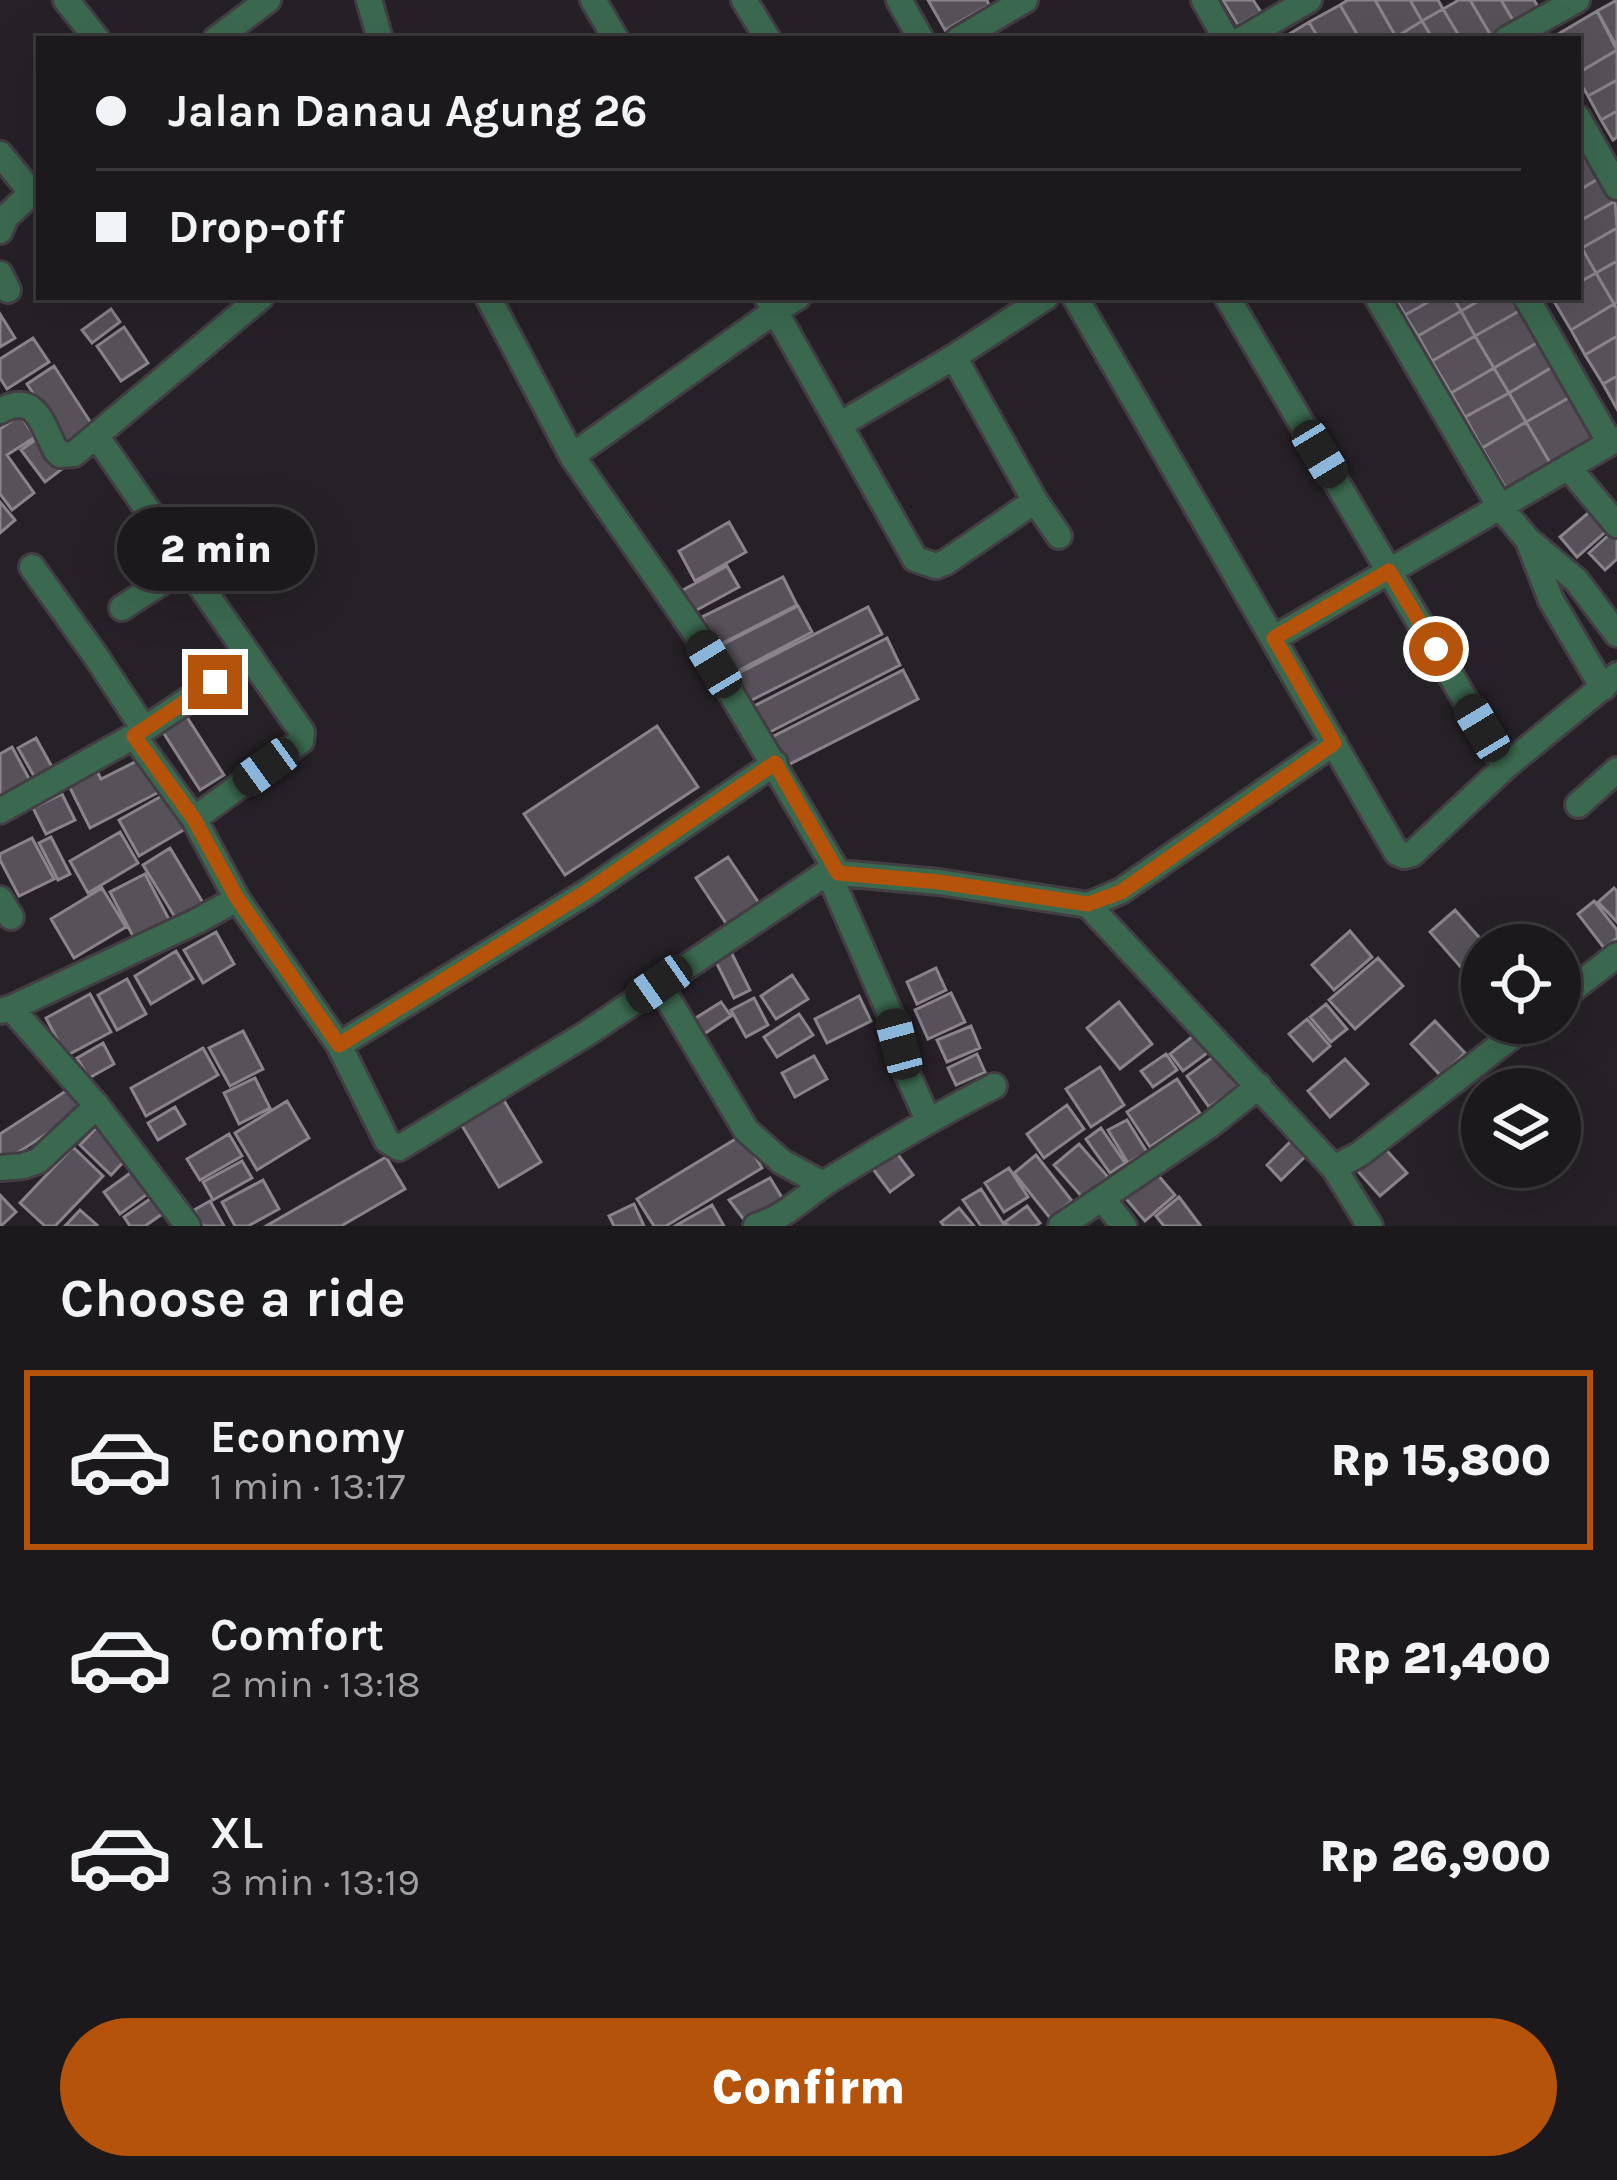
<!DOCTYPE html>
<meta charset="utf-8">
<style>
:root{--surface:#1c191d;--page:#252226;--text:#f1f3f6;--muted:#a0a0a4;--line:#3a383b;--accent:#b45309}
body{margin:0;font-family:Karla,sans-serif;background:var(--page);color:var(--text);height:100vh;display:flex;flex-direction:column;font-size:45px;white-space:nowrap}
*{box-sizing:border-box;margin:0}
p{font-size:39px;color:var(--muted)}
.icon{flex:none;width:66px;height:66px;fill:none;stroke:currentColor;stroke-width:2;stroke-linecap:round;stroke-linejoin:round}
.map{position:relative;height:1226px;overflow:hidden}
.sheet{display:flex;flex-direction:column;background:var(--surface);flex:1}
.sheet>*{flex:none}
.hud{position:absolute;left:36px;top:36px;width:1545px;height:264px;border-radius:0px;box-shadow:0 12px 48px #0002,0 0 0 3px var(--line);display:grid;align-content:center;height:264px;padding:0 60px;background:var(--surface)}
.buttons{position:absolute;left:1461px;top:924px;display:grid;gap:24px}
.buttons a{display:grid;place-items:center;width:120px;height:120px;border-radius:50%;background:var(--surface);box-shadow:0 12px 48px #0002,0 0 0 3px var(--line);font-size:60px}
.end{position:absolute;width:54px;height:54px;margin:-27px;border:15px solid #b45309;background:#fff;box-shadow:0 0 0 6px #fff}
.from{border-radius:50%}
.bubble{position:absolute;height:84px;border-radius:42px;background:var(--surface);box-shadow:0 12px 48px #0002,0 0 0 3px var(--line);font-size:39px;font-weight:800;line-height:84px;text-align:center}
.car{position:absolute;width:36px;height:72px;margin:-36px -18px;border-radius:15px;box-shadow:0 0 9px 3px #0007;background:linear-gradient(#222 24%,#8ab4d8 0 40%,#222 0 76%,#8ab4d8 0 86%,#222 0)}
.hud b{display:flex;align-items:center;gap:42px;height:114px;font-size:45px}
.hud b+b{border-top:3px solid var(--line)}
.hud i{width:30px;height:30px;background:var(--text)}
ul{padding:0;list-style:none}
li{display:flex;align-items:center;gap:36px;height:180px;margin:0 24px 18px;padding:0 36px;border:6px solid transparent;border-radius:0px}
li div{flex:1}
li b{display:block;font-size:45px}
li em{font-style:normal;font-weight:800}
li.on{border-color:var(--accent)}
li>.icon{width:108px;height:108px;stroke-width:1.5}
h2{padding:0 60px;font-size:54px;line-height:144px}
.button{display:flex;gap:24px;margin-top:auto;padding:24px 60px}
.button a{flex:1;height:138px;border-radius:72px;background:var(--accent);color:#fff;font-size:48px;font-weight:800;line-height:138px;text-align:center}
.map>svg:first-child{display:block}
</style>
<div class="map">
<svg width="1617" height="1226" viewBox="0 0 1617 1226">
<rect width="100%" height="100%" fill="#262127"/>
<path fill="#575259" stroke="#89838a" stroke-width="3" d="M928,0h59l2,5 -44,25z
M1223,0h30l8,12 -23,13z
M1348,0h27l21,37 -4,2h-32l-20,-34z
M1375,0h35l12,21 -26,16z
M1410,0h28l5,9 -21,12z
M1459,0h11l23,39h-32l-18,-30z
M1470,0h31l16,27 -24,12z
M1501,0h33l7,12 -24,15z
M1617,0v47l-20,-36z
M1340,5l20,34h-41l-10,-17z
M1443,9l18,30h-28l-11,-18z
M1597,11l20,39 -39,23v-34h-24l-1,-2z
M1422,21l11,18h-36l-1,-2z
M1309,22l10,17h-38z
M1617,50v30l-29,16 -10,-17v-6z
M1617,80v31l-16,9 -13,-24z
M1617,111v26l-4,3 -12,-20z
M1589,156l12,21 -23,14v-29z
M1601,177l14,24 -37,21v-31z
M1615,201l2,27 -35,20 -4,-6v-20z
M1617,228v33l-21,12 -14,-25z
M1582,248l14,25 -18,10v-33z
M1617,261v42l-3,1 -18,-31z
M1596,273l18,31 -43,26 -19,-32 26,-1v-14z
M1395,297h42l-32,18z
M1437,297h16l8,14 -43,25 -13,-21z
M1453,297h33l-25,14z
M1486,297h28l7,13 -46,26 -14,-25z
M1614,304l3,5v27l-32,19 -14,-25z
M111,309l9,13 -28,21 -10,-13z
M1521,310l19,31 -46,27 -19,-32z
M1461,311l14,25 -43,25 -14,-25z
M0,314l15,24 -15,9z
M124,327l24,36 -27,18 -24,-35z
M1475,336l19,32 -43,25 -19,-32z
M1617,336v40l-14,8 -18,-29z
M33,338l16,24 -42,27 -7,-11v-19z
M1540,341l14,25 -45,27 -15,-25z
M54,366l39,60 -27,18 -39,-60z
M1554,366l18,30 -46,26 -17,-29z
M1494,368l15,25 -44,24 -14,-24z
M1617,376v33l-14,-25z
M1509,393l17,29 -44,26 -17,-31z
M1572,396l25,44 -45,26 -26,-44z
M20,415l15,22 -28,18 27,38 -22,17 -12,-16v-65z
M1526,422l26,44 -44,26 -26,-44z
M38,438l24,31 -17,13 -24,-32z
M0,502l15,18 -15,13z
M1594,508l17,19 -34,30 -17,-20z
M729,522l17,30 -51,29 -16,-30z
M1612,532l5,5v22l-12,11 -16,-17z
M727,566l12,21 -46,25 -12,-21z
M783,577l14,28 -80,41 -15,-29z
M798,606l14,26 -80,42 -14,-27z
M868,607l14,27 -136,69 -13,-27z
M887,638l13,27 -134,69 -14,-27z
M903,670l15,29 -132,67 -14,-29z
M185,714l39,61 -24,15 -39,-61z
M657,726l41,61 -133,88 -41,-61z
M36,738l21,38 -18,9 -21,-37z
M12,747l21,39 -33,18v-50z
M145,757l18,33 -73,38 -21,-42 28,-15 4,8z
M167,793l20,35 -48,28 -20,-36z
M62,794l13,26 -29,14 -13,-26z
M120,832l18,31 -50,30 -18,-32z
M51,837l19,37 -12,6 -19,-37z
M32,838l22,41 -35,17 -19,-36v-6z
M170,848l38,63 -27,16 -38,-62z
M728,857l33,49 -32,22 -33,-50z
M145,874l27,51 -35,19 -27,-52z
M102,888l24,39 -52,31 -23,-39z
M1614,888l3,3v31l-19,-20z
M1594,901l23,29v8l-13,10 -26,-34z
M1455,910l31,35h-4v12l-17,15 -35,-40z
M1350,931l22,26 -38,33 -22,-25z
M216,932l18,32 -31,19 -19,-33z
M729,948l21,42 -16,8 -21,-42z
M176,951l17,28 -42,25 -16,-28z
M1378,958l25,28 -48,43 -26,-29z
M936,968l10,22 -29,14 -10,-22z
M792,975l16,24 -32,20 -15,-23z
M127,979l19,35 -29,16 -19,-35z
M951,993l14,29 -37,17 -13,-29z
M90,994l21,38 -45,24 -20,-38z
M859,996l12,25 -44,22 -12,-24z
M754,998l14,27 -22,12 -15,-27z
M721,1002l10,14 -27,18 -10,-15z
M1119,1002l33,42 -32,25 -33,-41z
M1326,1004l21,25 -16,13 -21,-25z
M799,1014l14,21 -36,22 -13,-20z
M1307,1019l23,27 -17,15 -24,-27z
M1435,1021l30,32 -24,23 -30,-32z
M971,1026l9,22 -33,14 -10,-22z
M1201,1030l13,18 -31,23 -13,-17z
M243,1031l20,38 -33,17 -21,-38z
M103,1043l11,21 -25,14 -12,-20z
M203,1048l15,27 -72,41 -15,-28z
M1221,1051l23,32 -35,24 -22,-31z
M977,1054l8,18 -29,13 -8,-17z
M1166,1054l11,16 -24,17 -12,-16z
M814,1056l13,23 -32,18 -13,-24z
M1345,1059l23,25 -38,33 -22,-26z
M1100,1067l24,38 -33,22 -25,-38z
M255,1078l15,30 -31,16 -15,-31z
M1177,1079l23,34 -50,34 -23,-35z
M72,1087l14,21 -81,53 -5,-8v-19z
M503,1099l38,63 -42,25 -38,-63z
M287,1101l22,37 -52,32 -22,-37z
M1067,1105l17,24 -40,29 -17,-24z
M175,1107l10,17 -27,16 -10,-17z
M1127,1120l20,32 -19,11 -20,-33z
M99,1125l32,29 -20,21 -31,-30z
M1101,1128l24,35 -15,10 -24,-34z
M1299,1133l15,15 -33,32 -14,-15z
M229,1134l13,22 -42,24 -13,-21z
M742,1135l20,33 -96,58h-12l-17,-27z
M1079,1144l29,33 -25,21 -29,-33z
M1381,1144l26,29 -27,23 -26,-29z
M73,1147l30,29 -48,50h-10l-25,-23z
M893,1148l20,27 -23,17 -20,-27z
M1036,1155l36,46 -22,17 -36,-45z
M386,1157l19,32 -64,37h-75z
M242,1161l10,17 -39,22 -10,-18z
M1151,1167l24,28 -30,26 -24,-28z
M137,1168l16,22 -33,24 -16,-22z
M1009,1168l19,29 -24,15 -19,-29z
M770,1178l14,23 -39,20 -16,-21z
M263,1180l16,29 -31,17h-13l-13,-24z
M981,1189l24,37h-24l-18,-26z
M157,1194l11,16 -23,16h-15l-6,-9z
M0,1195l16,17 -15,14h-1z
M1179,1197l21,28 -2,1h-34l-8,-10z
M210,1201l14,25h-21l-9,-16z
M634,1204l10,22h-30l-5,-10z
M712,1205l12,21h-49z
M1027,1206l13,17 -5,3h-26l-4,-4z
M959,1208l15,18h-30l-3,-4z
M80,1210l17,15 -1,1h-31z"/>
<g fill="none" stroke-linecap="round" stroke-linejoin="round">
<g stroke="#423e43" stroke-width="30">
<path id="minor" d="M66,0l31,39
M369,0l11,39
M593,0l23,39
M744,0l24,39
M899,0l22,39
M1204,0l22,39
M216,39l52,-39
M959,39l66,-39
M1242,39l67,-39
M1507,39l70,-39
M1578,118l39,69
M0,154l32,39
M0,231l6,-14 33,-31
M0,274l8,16
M488,297l84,159 122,175 144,242
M767,297l148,262 21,7 10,-4 89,-61
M1075,297l322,556 7,3 8,-2 93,-87 112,-92
M1227,297l278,470
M1377,297l123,210 28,33 48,40 41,54
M1526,297l84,146
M954,357l81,144 24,35
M0,411c36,-20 42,13 56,40l4,4 14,-1 187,-157
M841,424l113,-67 92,-60
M97,437l205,295 -1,9 -107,78
M572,456l203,-145 23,-14
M1568,467l49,58
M1529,543l22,57 52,88
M32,567l63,88 49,74
M122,608l64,-42
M1274,638l343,-199
M134,736l60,83 43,80 102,146 48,96 12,7 187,-114 242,-162 111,10 149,23 33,-14 213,-148
M1578,805l39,-35
M0,811l134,-75 117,-78
M828,872l63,144 16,57 21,47
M0,899l11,18
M1088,905l246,263 26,-14 169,-131
M659,984l87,146 36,32 41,22
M1560,999l57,-44
M11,1008l86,98 91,120
M0,1011l11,-3 186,-87 40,-22
M339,1045l248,-153 188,-129
M0,1168l23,-2 15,-5 59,-55
M1334,1168l36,58
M1102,1198l22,28
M756,1226c31,-10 46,-28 72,-45 55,-34 109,-66 166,-95
M1061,1226l149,-101 49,-39"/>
</g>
<use href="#minor" stroke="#3b694f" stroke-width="24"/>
</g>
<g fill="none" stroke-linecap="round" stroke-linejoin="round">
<path stroke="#b45309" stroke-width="15" d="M215,682l-81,54 60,83 43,79 102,147 247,-153 189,-129 63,110 101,9 149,22 33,-12 213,-149 -60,-105 115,-67 47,78"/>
</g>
</svg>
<div class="buttons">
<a><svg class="icon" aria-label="locate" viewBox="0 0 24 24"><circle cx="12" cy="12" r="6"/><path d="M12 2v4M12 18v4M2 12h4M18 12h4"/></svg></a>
<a><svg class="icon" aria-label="layers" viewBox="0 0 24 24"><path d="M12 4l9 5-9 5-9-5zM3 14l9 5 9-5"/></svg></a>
</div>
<i class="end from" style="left:1436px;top:649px"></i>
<i class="end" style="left:215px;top:682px"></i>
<div class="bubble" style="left:117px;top:507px;width:198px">2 min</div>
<i class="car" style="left:1320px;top:454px;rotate:149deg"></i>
<i class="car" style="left:714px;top:664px;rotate:329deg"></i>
<i class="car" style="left:1482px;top:728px;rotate:329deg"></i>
<i class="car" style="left:266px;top:767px;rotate:234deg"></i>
<i class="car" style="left:659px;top:984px;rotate:235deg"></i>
<i class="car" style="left:899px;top:1044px;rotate:345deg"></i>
<div class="hud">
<b><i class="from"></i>Jalan Danau Agung 26</b>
<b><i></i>Drop-off</b>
</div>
</div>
<section class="sheet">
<h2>Choose a ride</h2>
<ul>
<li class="on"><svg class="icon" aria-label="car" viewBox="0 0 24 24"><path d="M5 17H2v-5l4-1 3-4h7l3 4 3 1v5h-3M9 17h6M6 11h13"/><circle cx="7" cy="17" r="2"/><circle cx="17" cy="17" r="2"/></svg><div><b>Economy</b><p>1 min · 13:17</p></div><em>Rp 15,800</em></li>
<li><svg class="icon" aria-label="car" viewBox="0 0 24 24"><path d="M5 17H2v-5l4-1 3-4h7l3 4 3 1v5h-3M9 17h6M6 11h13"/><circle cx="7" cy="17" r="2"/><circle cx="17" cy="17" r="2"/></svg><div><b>Comfort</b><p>2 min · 13:18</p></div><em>Rp 21,400</em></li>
<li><svg class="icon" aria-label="car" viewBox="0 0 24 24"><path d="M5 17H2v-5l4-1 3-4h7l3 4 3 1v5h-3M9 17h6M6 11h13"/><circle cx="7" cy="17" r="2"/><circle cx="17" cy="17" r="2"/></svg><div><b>XL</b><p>3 min · 13:19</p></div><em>Rp 26,900</em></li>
</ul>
<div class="button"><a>Confirm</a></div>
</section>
